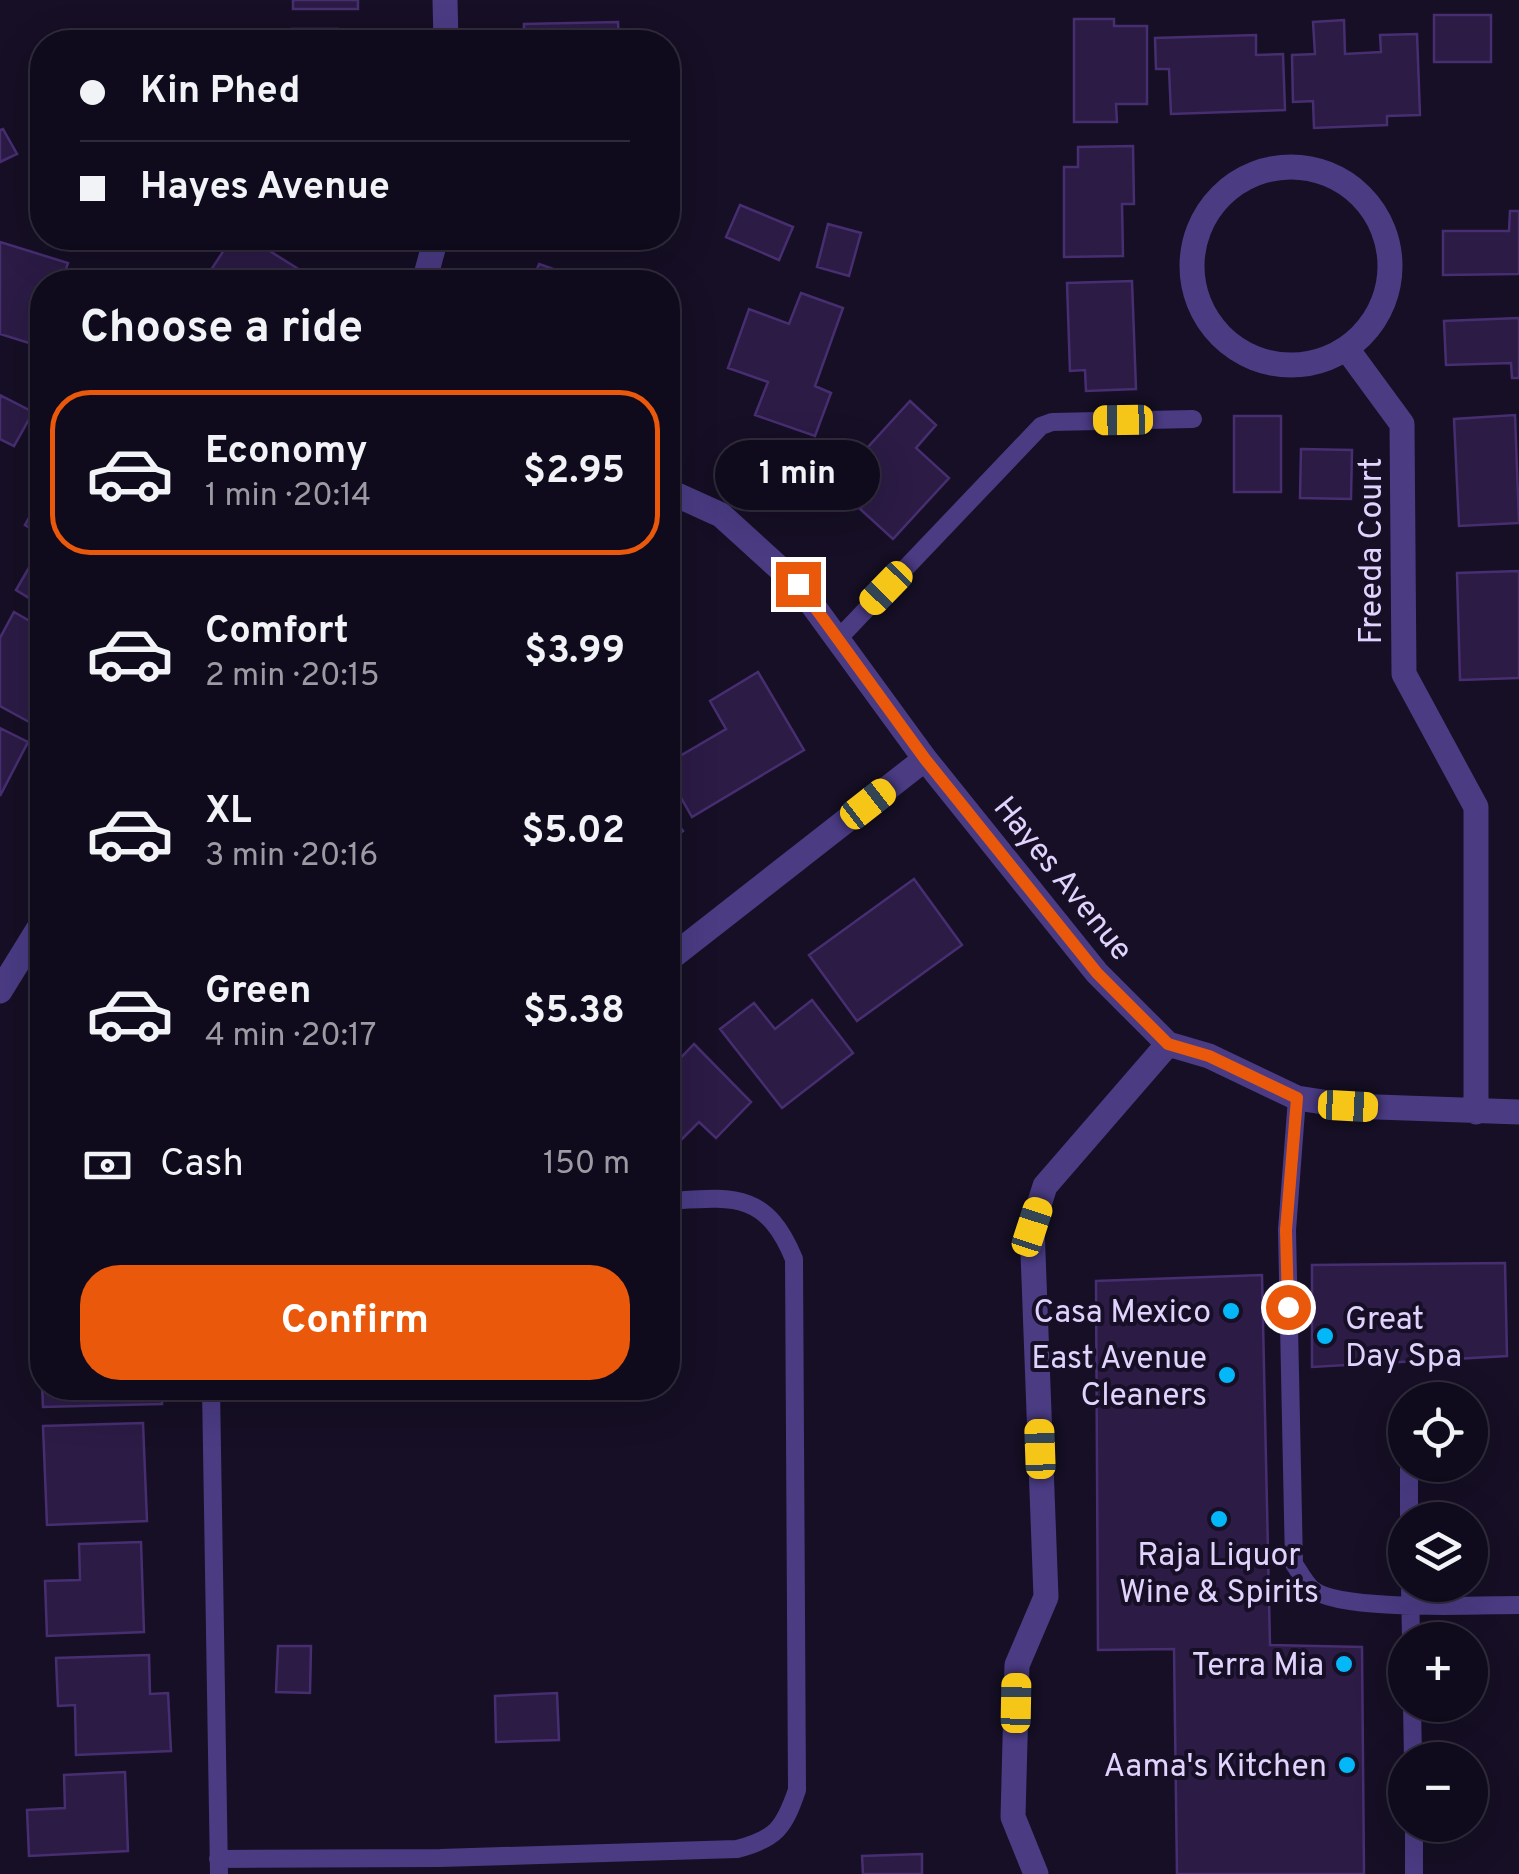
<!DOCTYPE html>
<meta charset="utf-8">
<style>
:root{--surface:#100b1c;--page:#191425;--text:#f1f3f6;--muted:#9c9ba3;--line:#302b3b;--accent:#ea580c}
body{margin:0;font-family:Overpass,sans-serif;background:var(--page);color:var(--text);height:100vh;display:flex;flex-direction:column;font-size:38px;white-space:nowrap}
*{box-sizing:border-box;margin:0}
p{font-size:32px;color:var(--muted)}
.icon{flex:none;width:55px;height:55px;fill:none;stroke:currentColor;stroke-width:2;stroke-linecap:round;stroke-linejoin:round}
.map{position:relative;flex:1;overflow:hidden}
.panel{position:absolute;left:30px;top:270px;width:650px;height:1130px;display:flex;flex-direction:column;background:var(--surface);border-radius:40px;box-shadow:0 10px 40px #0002,0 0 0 2px var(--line)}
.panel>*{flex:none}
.top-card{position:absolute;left:30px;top:30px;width:650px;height:220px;border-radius:40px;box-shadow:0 10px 40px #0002,0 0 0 2px var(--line);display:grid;align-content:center;height:220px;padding:0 50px;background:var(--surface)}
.controls{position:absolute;left:1388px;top:1382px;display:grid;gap:20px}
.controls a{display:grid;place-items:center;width:100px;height:100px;border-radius:50%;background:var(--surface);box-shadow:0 10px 40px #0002,0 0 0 2px var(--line);font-size:50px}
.end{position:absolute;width:45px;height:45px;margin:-22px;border:12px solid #ea580c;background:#fff;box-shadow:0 0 0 5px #fff}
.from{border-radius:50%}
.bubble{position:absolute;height:70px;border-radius:35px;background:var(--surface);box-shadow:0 10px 40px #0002,0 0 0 2px var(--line);font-size:32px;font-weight:700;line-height:70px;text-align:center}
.car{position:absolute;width:30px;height:60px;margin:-30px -15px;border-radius:12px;box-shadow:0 0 8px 2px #0007;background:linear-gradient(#f5c518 24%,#345 0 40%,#f5c518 0 76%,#345 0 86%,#f5c518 0)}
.top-card b{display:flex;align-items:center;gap:35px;height:95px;font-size:38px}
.top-card b+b{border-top:2px solid var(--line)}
.top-card i{width:25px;height:25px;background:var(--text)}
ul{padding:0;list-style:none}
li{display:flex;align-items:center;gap:30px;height:165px;margin:0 20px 15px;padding:0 30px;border:5px solid transparent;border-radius:40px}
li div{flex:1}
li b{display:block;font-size:38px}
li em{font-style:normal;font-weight:700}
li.current{border-color:var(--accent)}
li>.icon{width:90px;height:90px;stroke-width:1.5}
h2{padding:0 50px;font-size:45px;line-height:120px}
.pay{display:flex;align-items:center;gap:25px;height:110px;padding:0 50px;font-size:38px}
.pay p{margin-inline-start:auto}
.action{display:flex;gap:20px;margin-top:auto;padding:20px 50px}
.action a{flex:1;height:115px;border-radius:40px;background:var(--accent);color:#fff;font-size:40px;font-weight:700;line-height:115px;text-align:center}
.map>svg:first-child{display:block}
</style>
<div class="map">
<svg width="1519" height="1874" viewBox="0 0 1519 1874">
<rect width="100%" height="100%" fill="#160f25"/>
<path fill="#2b1b45" stroke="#472e71" stroke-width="2.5" d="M293,0h65v9h-65z
M1434,15h57v47h-57z
M1074,19h40v7h33v78h-31l1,18h-43z
M1344,20l1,34 36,-2 -1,-17 37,-1 3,81 -33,1v9l-73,3 -1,-27 -20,1 -1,-47 23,-1 -2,-32z
M618,22l1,20h-95v-18z
M292,29h45v13h-45z
M1256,35v20l27,-1 2,56 -114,4 -2,-45h-13l-1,-31z
M3,129l14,25 -17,8v-32z
M1133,146l1,58h-12l1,52 -59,1v-90h14v-20z
M740,205l53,22 -14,33 -53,-23z
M1510,211h9v63l-76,1v-44h66z
M828,224l33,9 -12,43 -32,-9z
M232,238h17l70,44h-116z
M0,242l68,21 -6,19h-20v65l-42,-13z
M539,264l51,18h-58z
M1132,281l4,108 -50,2 -1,-21 -15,1 -3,-88z
M801,293l42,15 -28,78 16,7 -16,43 -60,-21 13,-33 -40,-14 21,-59 40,15z
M1519,318v60h-7l-1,-15 -65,2 -2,-44z
M0,395l33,17 -19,34 -14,-7z
M910,401l26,24 -20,23 33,30 -56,61 -33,-30 14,-16 -26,-24z
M1515,415l4,108 -60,3 -5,-107z
M1234,416h47v76h-47z
M1301,449l51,1 -1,49 -51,-1z
M42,494v41l-17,-10z
M42,545v61l-26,-16z
M1519,571v107l-59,2 -3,-107z
M14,612l28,16v101l-42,-23v-68z
M758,672l46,78 -112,67 -24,-42v-12l58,-34 -16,-28z
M0,728l28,14 -28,54z
M668,810l15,21 -15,11z
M914,879l48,66 -105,76 -48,-66z
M812,1000l41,53 -71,55 -62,-79 34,-26 21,26z
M694,1044l57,58 -35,36 -17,-16 -31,31v-82z
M1505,1263l2,93 -195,11v-102z
M1262,1275l8,370 92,2 2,227h-187l-3,-225 -76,1 -2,-369z
M41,1360l1,28h120v16l-119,3z
M143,1423l4,98 -100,4 -4,-99z
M141,1542l3,90 -97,4 -2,-55 35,-1 -1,-36z
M278,1646h33l-1,47 -34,-1z
M149,1655l1,39 18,-1 3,58 -95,4 -1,-50 -17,1 -2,-48z
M557,1693l2,47 -63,2 -1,-46z
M125,1772l3,79 -99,5 -2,-46 38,-2 -1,-33z
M922,1854v20h-59l-1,-18z"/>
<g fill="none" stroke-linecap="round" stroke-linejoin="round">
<path stroke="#4a3b83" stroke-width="18" d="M838,639l203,-213 11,-4 141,-3
M1297,1098l-10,132 7,334c5,7 11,19 18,25 27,23 167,16 207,16
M211,1388l8,486
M1409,1465v55
M1410,1585l1,55
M1412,1705l1,55
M1414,1825v49
M218,1859l222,-1 297,-9c39,-10 47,-21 60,-59l-3,-531c-28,-68 -61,-62 -126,-58"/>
<path stroke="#4a3b83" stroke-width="25" d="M445,0l1,42
M1192 266a99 99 0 1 1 198 0a99 99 0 1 1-198 0Z
M424,282l12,-44
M1347,349l55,75 2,250 72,133v305
M668,491l53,24 77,70 127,174 172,214 71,71 41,12 88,42 52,8 170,6
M668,960l257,-201
M0,991l42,-68
M1036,1874l-23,-57 4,-152 29,-68 -14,-370 13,-41 123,-142"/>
</g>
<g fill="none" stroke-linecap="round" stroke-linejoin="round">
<path stroke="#ea580c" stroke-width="12" d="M798,584l127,175 172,214 71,71 41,12 88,42 -11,132 2,77"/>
</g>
<g fill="#04b7f9" stroke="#160f25" stroke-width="4">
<circle cx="1231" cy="1311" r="10"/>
<circle cx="1325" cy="1336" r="10"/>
<circle cx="1227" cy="1375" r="10"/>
<circle cx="1219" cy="1519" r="10"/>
<circle cx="1344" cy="1664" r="10"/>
<circle cx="1347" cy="1765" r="10"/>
</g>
<g text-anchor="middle" stroke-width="8" stroke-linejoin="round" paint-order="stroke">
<g font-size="32" fill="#e0d3fe" stroke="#160f25">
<text transform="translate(1370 551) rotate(-90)" y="11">Freeda Court</text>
<text transform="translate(1064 878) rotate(51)" y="11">Hayes Avenue</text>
</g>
<g font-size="32" fill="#e0d3fe" stroke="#160f25" text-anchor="end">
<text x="1211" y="1322">Casa Mexico</text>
<text x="1345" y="1329" text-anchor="start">Great<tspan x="1345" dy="37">Day Spa</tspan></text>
<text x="1207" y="1368">East Avenue<tspan x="1207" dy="37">Cleaners</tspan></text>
<text x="1219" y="1565" text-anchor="middle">Raja Liquor<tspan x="1219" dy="37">Wine &amp; Spirits</tspan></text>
<text x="1324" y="1675">Terra Mia</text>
<text x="1327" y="1776">Aama's Kitchen</text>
</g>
</g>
</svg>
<div class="controls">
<a><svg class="icon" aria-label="locate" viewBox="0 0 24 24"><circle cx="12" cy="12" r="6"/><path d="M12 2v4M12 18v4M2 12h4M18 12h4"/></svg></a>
<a><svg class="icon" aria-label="layers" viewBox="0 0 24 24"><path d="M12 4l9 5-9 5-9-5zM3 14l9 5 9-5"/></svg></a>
<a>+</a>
<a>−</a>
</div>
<i class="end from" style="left:1288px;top:1307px"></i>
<i class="end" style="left:798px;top:584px"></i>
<div class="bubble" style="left:715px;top:440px;width:165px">1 min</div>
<i class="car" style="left:1123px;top:420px;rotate:269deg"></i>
<i class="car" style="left:886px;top:588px;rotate:224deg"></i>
<i class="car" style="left:868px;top:804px;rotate:52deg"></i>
<i class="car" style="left:1348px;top:1106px;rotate:93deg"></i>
<i class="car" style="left:1032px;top:1227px;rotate:18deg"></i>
<i class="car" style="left:1040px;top:1449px;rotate:358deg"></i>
<i class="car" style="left:1016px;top:1703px;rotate:1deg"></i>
<div class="top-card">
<b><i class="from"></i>Kin Phed</b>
<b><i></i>Hayes Avenue</b>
</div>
<section class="panel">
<h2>Choose a ride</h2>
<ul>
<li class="current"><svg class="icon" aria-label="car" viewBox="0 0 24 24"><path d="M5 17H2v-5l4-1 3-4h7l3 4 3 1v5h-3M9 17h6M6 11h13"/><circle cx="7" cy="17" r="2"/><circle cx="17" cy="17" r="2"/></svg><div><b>Economy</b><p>1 min · 20:14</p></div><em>$2.95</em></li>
<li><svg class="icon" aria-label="car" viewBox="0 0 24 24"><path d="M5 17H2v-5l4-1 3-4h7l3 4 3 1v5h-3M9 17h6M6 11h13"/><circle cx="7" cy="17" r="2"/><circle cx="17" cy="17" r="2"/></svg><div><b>Comfort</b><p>2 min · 20:15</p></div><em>$3.99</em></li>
<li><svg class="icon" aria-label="car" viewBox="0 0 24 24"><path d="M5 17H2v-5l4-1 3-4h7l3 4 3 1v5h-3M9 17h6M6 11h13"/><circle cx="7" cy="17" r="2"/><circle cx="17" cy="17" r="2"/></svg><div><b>XL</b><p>3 min · 20:16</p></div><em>$5.02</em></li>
<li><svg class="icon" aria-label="car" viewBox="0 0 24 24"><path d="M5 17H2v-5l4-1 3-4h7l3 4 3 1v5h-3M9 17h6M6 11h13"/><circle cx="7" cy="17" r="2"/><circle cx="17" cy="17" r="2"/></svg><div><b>Green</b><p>4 min · 20:17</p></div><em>$5.38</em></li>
</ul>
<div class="pay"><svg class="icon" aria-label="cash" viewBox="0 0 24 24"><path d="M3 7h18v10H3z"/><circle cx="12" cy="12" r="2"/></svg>Cash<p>150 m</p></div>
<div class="action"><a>Confirm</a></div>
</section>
</div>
